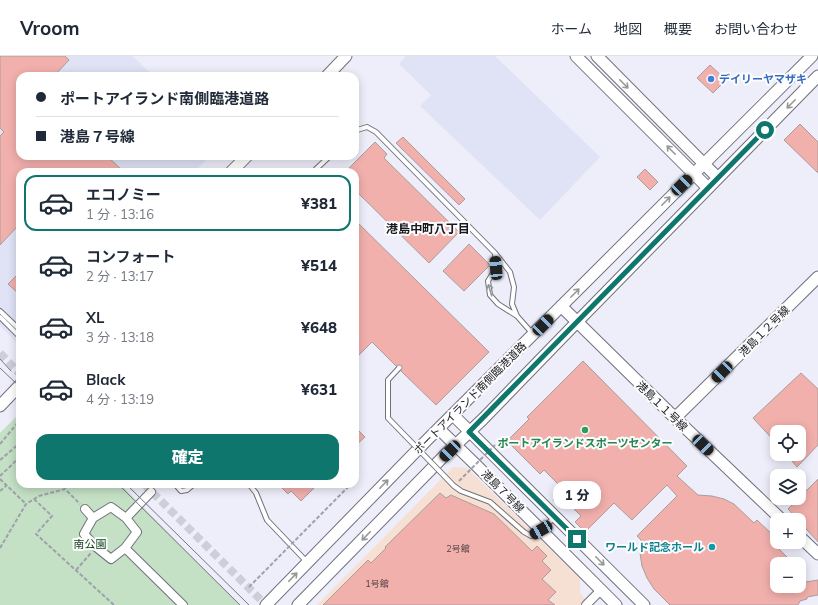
<!DOCTYPE html>
<html lang="ja">
<meta charset="utf-8">
<style>
:root{--surface:#fff;--page:#f2f2f3;--text:#1f2937;--muted:#747a83;--line:#e0e1e3;--accent:#0f766e}
body{margin:0;font-family:Mulish,"Noto Sans JP",sans-serif;background:var(--page);color:var(--text);height:100vh;display:flex;flex-direction:column;font-size:15px;white-space:nowrap}
*{box-sizing:border-box;margin:0}
p{font-size:13px;color:var(--muted)}
.icon{flex:none;width:22px;height:22px;fill:none;stroke:currentColor;stroke-width:2;stroke-linecap:round;stroke-linejoin:round}
.map{position:relative;flex:1;overflow:hidden}
.panel{position:absolute;left:16px;top:112px;width:343px;height:320px;display:flex;flex-direction:column;background:var(--surface);border-radius:12px;box-shadow:0 2px 10px #0003}
.panel>*{flex:none}
.hud{position:absolute;left:16px;top:16px;width:343px;height:88px;border-radius:12px;box-shadow:0 2px 10px #0003;display:grid;align-content:center;height:88px;padding:0 20px;background:var(--surface)}
.fabs{position:absolute;left:770px;top:369px;display:grid;gap:8px}
.fabs a{display:grid;place-items:center;width:36px;height:36px;border-radius:8px;background:var(--surface);box-shadow:0 2px 10px #0003;font-size:20px}
.end{position:absolute;width:18px;height:18px;margin:-9px;border:5px solid #0f766e;background:#fff;box-shadow:0 0 0 2px #fff}
.from{border-radius:50%}
.bubble{position:absolute;height:28px;border-radius:12px;background:var(--surface);box-shadow:0 2px 10px #0003;font-size:13px;font-weight:800;line-height:28px;text-align:center}
.car{position:absolute;width:12px;height:24px;margin:-12px -6px;border-radius:5px;box-shadow:0 0 3px 1px #0007;background:linear-gradient(#222 24%,#8ab4d8 0 40%,#222 0 76%,#8ab4d8 0 86%,#222 0)}
.hud b{display:flex;align-items:center;gap:14px;height:38px;font-size:15px}
.hud b+b{border-top:1px solid var(--line)}
.hud i{width:10px;height:10px;background:var(--text)}
ul{padding:7px 0 0;list-style:none}
li{display:flex;align-items:center;gap:12px;height:56px;margin:0 8px 6px;padding:0 12px;border:2px solid transparent;border-radius:12px}
li div{flex:1}
li b{display:block;font-size:15px}
li em{font-style:normal;font-weight:800}
li.active{border-color:var(--accent)}
li>.icon{width:36px;height:36px;stroke-width:1.5}
.primary-button{display:flex;gap:8px;margin-top:auto;padding:8px 20px}
.primary-button a{flex:1;height:46px;border-radius:12px;background:var(--accent);color:#fff;font-size:16px;font-weight:800;line-height:46px;text-align:center}
header{display:flex;align-items:center;gap:24px;box-sizing:border-box;height:56px;padding:0 20px;background:var(--surface);border-bottom:1px solid var(--line)}
header strong{font-size:19px}
nav{display:flex;gap:22px;margin-inline-start:auto;font-size:14px}
.map>svg:first-child{display:block}
</style>
<header>
<strong>Vroom</strong>
<nav><a>ホーム</a><a>地図</a><a>概要</a><a>お問い合わせ</a></nav>
</header>
<div class="map">
<svg width="818" height="549" viewBox="0 0 818 549">
<rect width="100%" height="100%" fill="#edeefa"/>
<path fill="#f6e0d3" d="M453,411l14,1 113,110v15l11,12h-274z"/>
<path fill="#e0e3f5" d="M0,0h133l20,20h-133v80h190l-16,16h-174v174l-20,-20z
M406,0h89l105,101 -60,63 -120,-114 11,-11 -32,-31z"/>
<path fill="#c4e0c5" d="M20,357v71h100l120,121h-240v-172z"/>
<path fill="#f2b0ad" stroke="#aa9d9c" d="M0,0h65l4,4 -15,16h-34v80h87l17,16h-104v60l-4,-4 -16,17v-109l4,-4 -4,-4z
M710,9l16,15 -13,13 -16,-15z
M800,68l18,18v31l-34,-33z
M403,81l62,62 -6,6 -63,-62z
M375,86l12,12 -3,4 75,74 -30,31 -74,-73v-18h-10z
M645,113l13,13 -8,8 -13,-13z
M355,164l134,132 -53,53 -35,-34 1,-3v-2l-3,-1 -3,1 -24,-24 -17,17z
M469,188l21,21 -26,26 -21,-20z
M20,216v23l-12,-11z
M583,305l104,105 -10,10 21,19 14,1 12,3 10,5 20,19 3,-3 19,18 -4,4 22,22h-17v22h22v-3l19,-3v15l-11,2v2l-7,2 -2,4h-128l-16,-16 -7,-11 -5,-12 -2,-13 1,-13 -4,-4 40,-40 -10,-11 -35,35 -18,-17 -29,29 -10,-10 6,-6 -15,-15 -6,7 -7,-8 10,-11 -19,-19 -4,4 -33,-33 22,-22 -2,-2z
M801,317l17,16v56l-21,22 -11,-13h13v-22h-22v12l-24,-26z
M355,371l10,10 -10,9z
M818,423v63l-30,-33z
M278,428h40l-17,17 -10,-10 -3,3z
M440,437l6,5 5,-3 43,19 38,37 5,-5 10,10 -5,5 9,9 -9,9 14,13 -8,8 7,5h-232l45,-45 3,3 15,-15 -1,-1z"/>
<g fill="none" stroke-linecap="round" stroke-linejoin="round">
<path stroke="#cdced9" stroke-width="8" stroke-dasharray="8 4" stroke-linecap="butt" d="M0,297l20,21
M144,428l122,121"/>
<g stroke="#70717b" stroke-width="6">
<path id="lane" d="M355,75l2,-1 10,-3 9,5 119,121 15,19 4,15 -2,17 5,12
M316,113l14,-13
M495,197l1,15 -8,13 2,14 8,9 19,12 15,17
M0,255l20,19
M0,261l20,20
M175,428l6,7 6,-1 7,-6
M249,428l7,9 11,27 40,42
M524,476l7,4 10,-6 14,-13"/>
</g>
<g stroke="#70717b" stroke-width="10">
<path id="street" d="M111,451l15,11 11,14 -12,16 -14,11 -15,-12 -12,-13 9,-16z
M85,453l8,9
M126,462l25,-26
M125,492l58,57
M586,549l15,-15"/>
</g>
<g stroke="#70717b" stroke-width="13">
<path id="secondary" d="M576,0l132,132
M597,0l121,122
M327,20l19,-20
M231,116l16,-16
M561,250l114,112 107,102
M0,350l20,-21
M453,359l191,190
M675,362l143,-141
M439,373l38,37 139,139
M799,480l19,18
M266,549l161,-165 385,-384
M298,549l146,-149 39,-37 94,-97 241,-246"/>
</g>
<path stroke="#9fa0a9" stroke-width="2" stroke-dasharray="4 2" stroke-linecap="butt" d="M0,388l20,-24
M0,404l20,-17
M355,419l2,2 -2,2
M0,420l20,-19
M0,423l26,25
M0,435l6,-5
M34,443l18,17 -16,18 78,71
M0,492l26,-44 13,-8 26,-7 15,15
M76,514l15,-17"/>
<use href="#lane" stroke="#fff" stroke-width="4"/>
<use href="#street" stroke="#fff" stroke-width="8"/>
<use href="#secondary" stroke="#fff" stroke-width="11"/>
<path stroke="#777880" stroke-width="1" d="M0,303l11,12
M0,312l20,19
M118,428l122,121
M126,428l123,121"/>
<g stroke="#70717b" stroke-width="6" stroke-linecap="butt">
<path id="lane-bridge" d="M399,312l-11,12v38l66,68 7,5 29,11 34,30"/>
</g>
<path stroke="#9fa0a9" stroke-width="2" stroke-dasharray="4 2" stroke-linecap="butt" d="M459,425l36,-36
M249,531l102,-103"/>
<use href="#lane-bridge" stroke="#fff" stroke-width="4"/>
</g>
<defs><path id="oneway-shaft" d="M-6 0H5M1.5-3L5.5 0L1.5 3" fill="none" stroke-width="1.6" stroke-linecap="round" stroke-linejoin="round"/></defs>
<g stroke="#979899">
<use href="#oneway-shaft" transform="translate(624 28) rotate(45)"/>
<use href="#oneway-shaft" transform="translate(791 48) rotate(135)"/>
<use href="#oneway-shaft" transform="translate(671 94) rotate(-135)"/>
<use href="#oneway-shaft" transform="translate(666 145) rotate(-45)"/>
<use href="#oneway-shaft" transform="translate(490 234) rotate(-106)"/>
<use href="#oneway-shaft" transform="translate(575 237) rotate(-45)"/>
<use href="#oneway-shaft" transform="translate(384 428) rotate(-46)"/>
<use href="#oneway-shaft" transform="translate(366 480) rotate(134)"/>
<use href="#oneway-shaft" transform="translate(600 505) rotate(45)"/>
<use href="#oneway-shaft" transform="translate(293 521) rotate(-46)"/>
</g>
<g fill="none" stroke-linecap="round" stroke-linejoin="round">
<path stroke="#0f766e" stroke-width="5" d="M577,483l-108,-107 296,-302"/>
</g>
<circle fill="#3f7fe0" stroke="#fcfcfe" stroke-width="1.5" cx="711" cy="23" r="4"/>
<circle fill="#2e9e5b" stroke="#fcfcfe" stroke-width="1.5" cx="585" cy="374" r="4"/>
<circle fill="#0f9aa8" stroke="#fcfcfe" stroke-width="1.5" cx="712" cy="491" r="4"/>
<g text-anchor="middle" stroke-width="4" stroke-linejoin="round" paint-order="stroke">
<g font-size="9" fill="#4e3f41">
<text x="458" y="496">2号館</text>
<text x="377" y="531">1号館</text>
</g>
<g font-size="11" font-weight="bold" fill="#366cbe" stroke="#fcfcfe" text-anchor="start">
<text x="719" y="27">デイリーヤマザキ</text>
</g>
<g font-size="11" fill="#18191d" stroke="#fcfcfe">
<text transform="translate(764 275) rotate(-45)" y="4">港島１２号線</text>
<text transform="translate(470 342) rotate(-45)" y="4">ポートアイランド南側臨港道路</text>
<text transform="translate(662 350) rotate(44)" y="4">港島１１号線</text>
<text transform="translate(503 435) rotate(45)" y="4">港島７号線</text>
</g>
<g font-size="11" font-weight="bold" fill="#27864d" stroke="#fcfcfe">
<text x="585" y="391">ポートアイランドスポーツセンター</text>
</g>
<g font-size="11" fill="#0b3d13" stroke="#fcfcfe">
<text x="90" y="492">南公園</text>
</g>
<g font-size="11" font-weight="bold" fill="#0d838f" stroke="#fcfcfe" text-anchor="end">
<text x="704" y="495">ワールド記念ホール</text>
</g>
<g font-size="12" font-weight="bold" fill="#18191d" stroke="#fcfcfe">
<text x="428" y="177">港島中町八丁目</text>
</g>
</g>
</svg>
<div class="fabs">
<a><svg class="icon" aria-label="locate" viewBox="0 0 24 24"><circle cx="12" cy="12" r="6"/><path d="M12 2v4M12 18v4M2 12h4M18 12h4"/></svg></a>
<a><svg class="icon" aria-label="layers" viewBox="0 0 24 24"><path d="M12 4l9 5-9 5-9-5zM3 14l9 5 9-5"/></svg></a>
<a>+</a>
<a>−</a>
</div>
<i class="end from" style="left:765px;top:74px"></i>
<i class="end" style="left:577px;top:483px"></i>
<div class="bubble" style="left:553px;top:425px;width:48px">1 分</div>
<i class="car" style="left:682px;top:129px;rotate:46deg"></i>
<i class="car" style="left:496px;top:212px;rotate:355deg"></i>
<i class="car" style="left:543px;top:269px;rotate:45deg"></i>
<i class="car" style="left:722px;top:316px;rotate:225deg"></i>
<i class="car" style="left:703px;top:389px;rotate:134deg"></i>
<i class="car" style="left:450px;top:395px;rotate:225deg"></i>
<i class="car" style="left:541px;top:474px;rotate:240deg"></i>
<div class="hud">
<b><i class="from"></i>ポートアイランド南側臨港道路</b>
<b><i></i>港島７号線</b>
</div>
<section class="panel">
<ul>
<li class="active"><svg class="icon" aria-label="car" viewBox="0 0 24 24"><path d="M5 17H2v-5l4-1 3-4h7l3 4 3 1v5h-3M9 17h6M6 11h13"/><circle cx="7" cy="17" r="2"/><circle cx="17" cy="17" r="2"/></svg><div><b>エコノミー</b><p>1 分 · 13:16</p></div><em>¥381</em></li>
<li><svg class="icon" aria-label="car" viewBox="0 0 24 24"><path d="M5 17H2v-5l4-1 3-4h7l3 4 3 1v5h-3M9 17h6M6 11h13"/><circle cx="7" cy="17" r="2"/><circle cx="17" cy="17" r="2"/></svg><div><b>コンフォート</b><p>2 分 · 13:17</p></div><em>¥514</em></li>
<li><svg class="icon" aria-label="car" viewBox="0 0 24 24"><path d="M5 17H2v-5l4-1 3-4h7l3 4 3 1v5h-3M9 17h6M6 11h13"/><circle cx="7" cy="17" r="2"/><circle cx="17" cy="17" r="2"/></svg><div><b>XL</b><p>3 分 · 13:18</p></div><em>¥648</em></li>
<li><svg class="icon" aria-label="car" viewBox="0 0 24 24"><path d="M5 17H2v-5l4-1 3-4h7l3 4 3 1v5h-3M9 17h6M6 11h13"/><circle cx="7" cy="17" r="2"/><circle cx="17" cy="17" r="2"/></svg><div><b>Black</b><p>4 分 · 13:19</p></div><em>¥631</em></li>
</ul>
<div class="primary-button"><a>確定</a></div>
</section>
</div>
